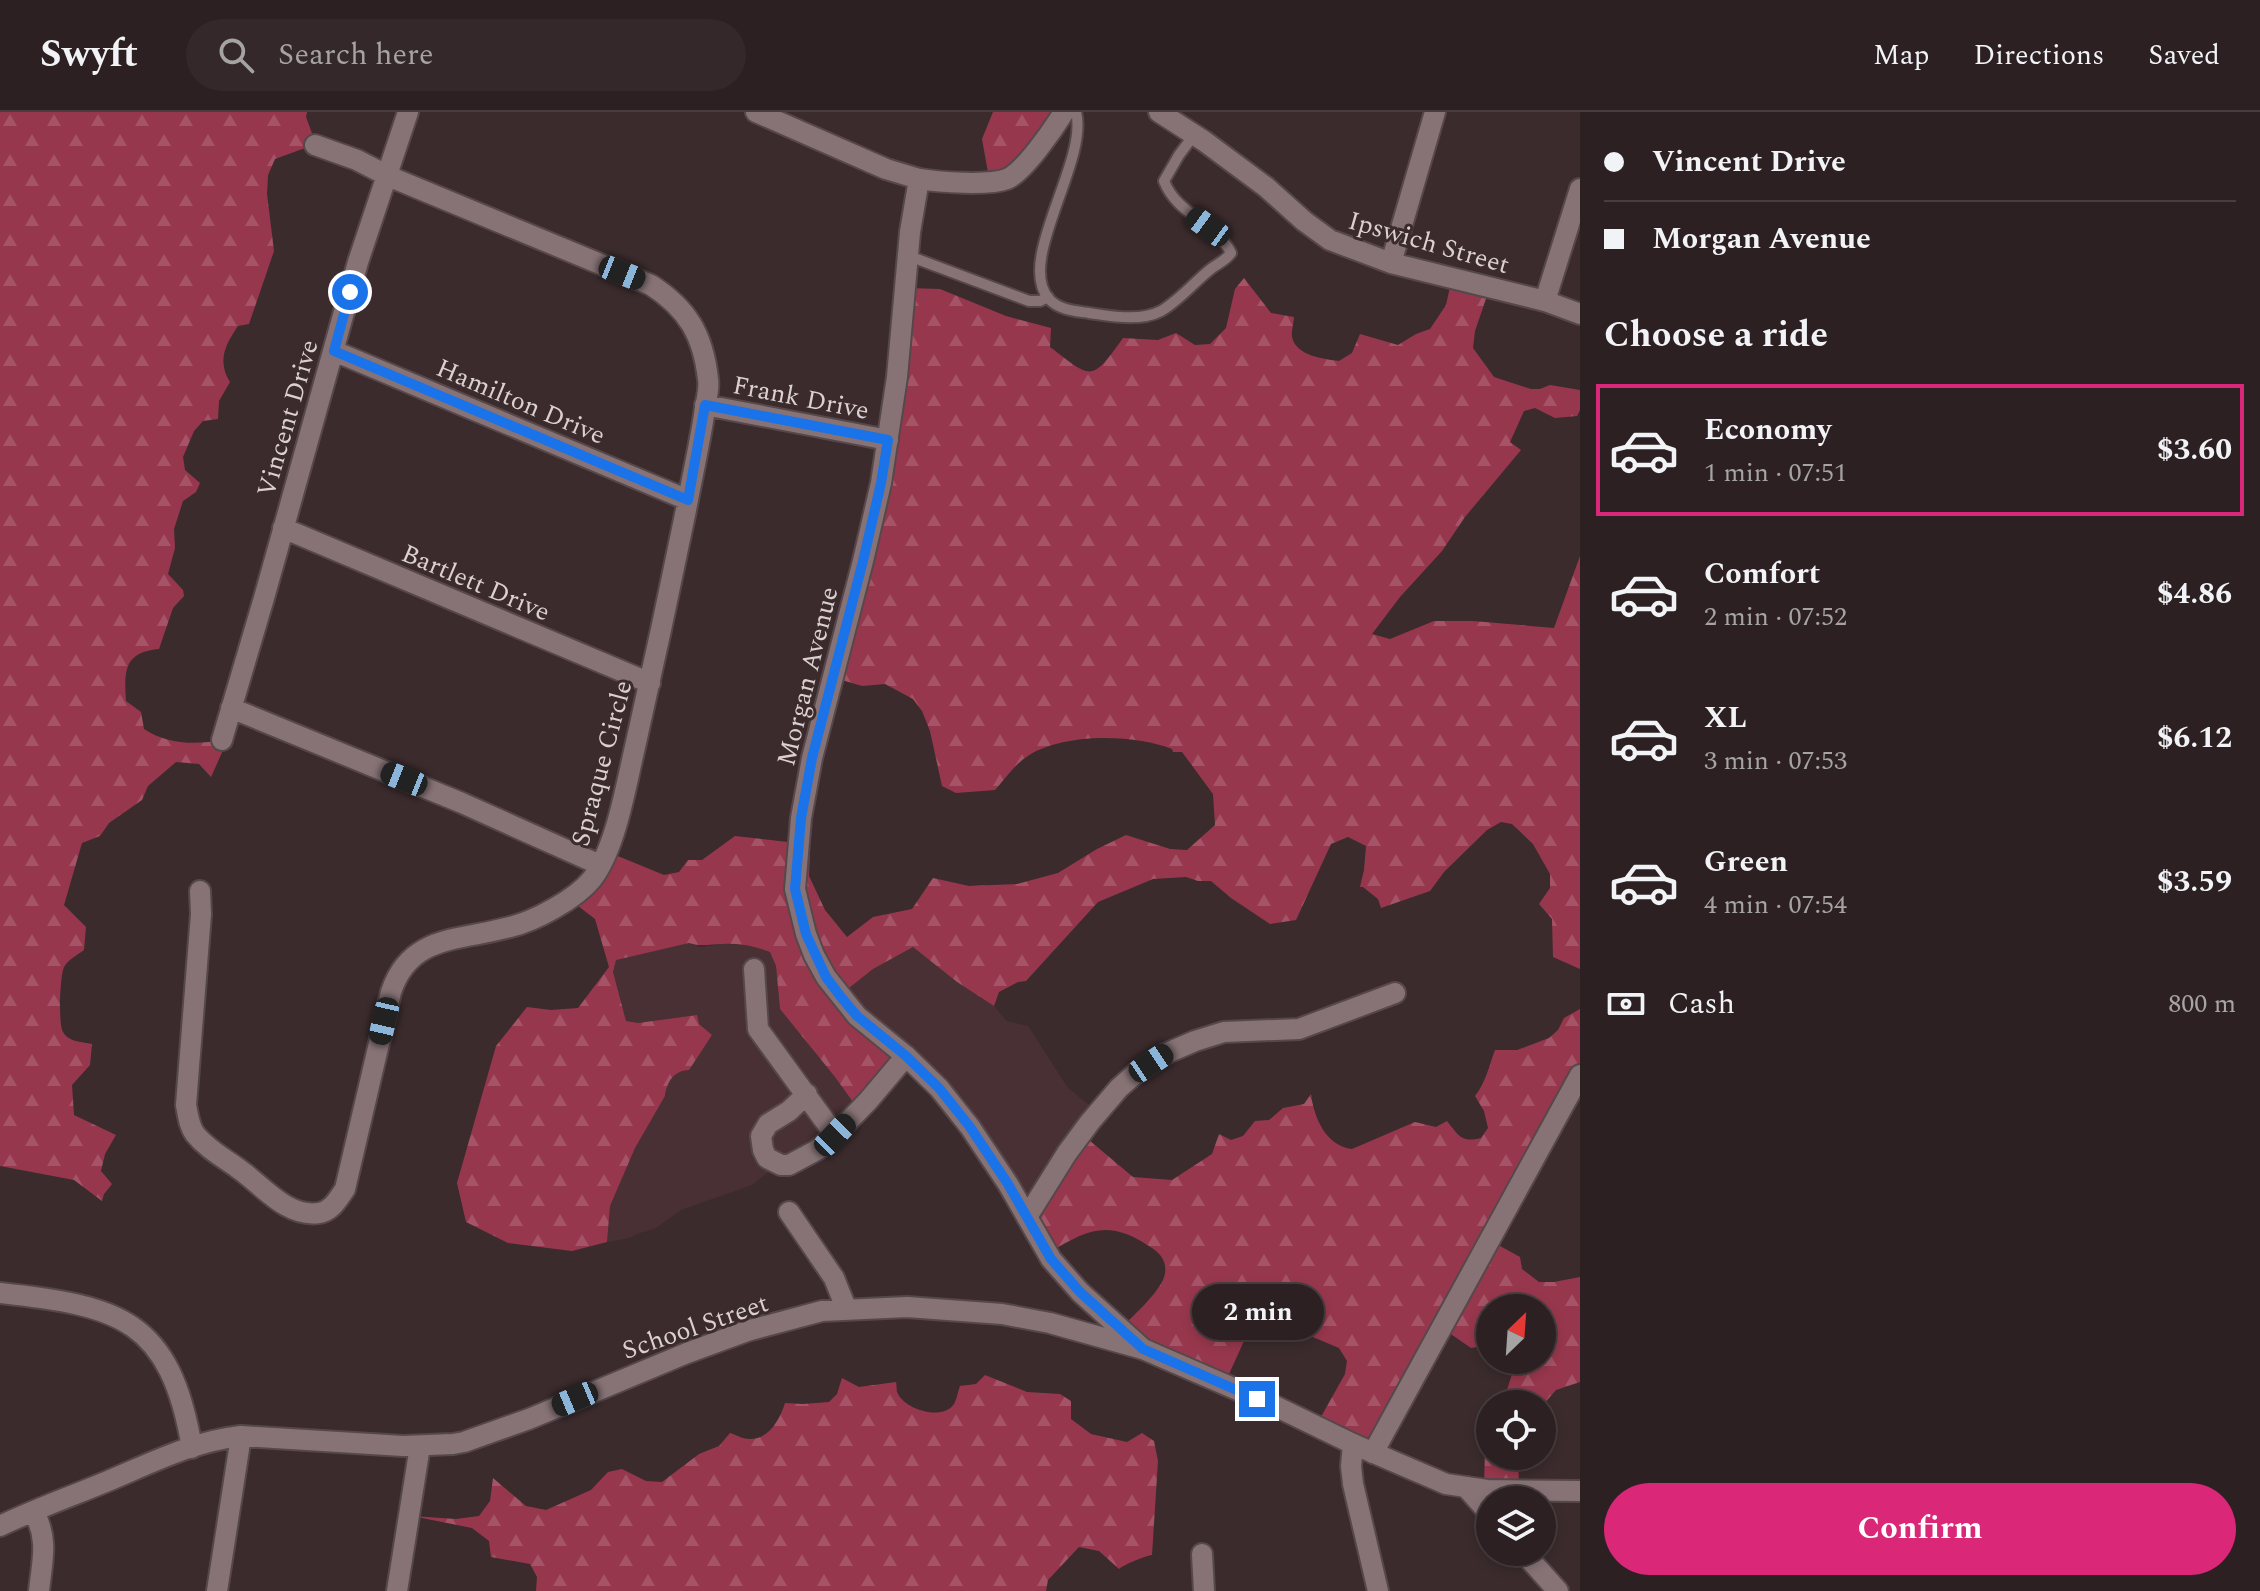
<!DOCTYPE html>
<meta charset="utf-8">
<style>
:root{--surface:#2c2022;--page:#34282a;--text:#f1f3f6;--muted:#a6a3a5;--line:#483e40;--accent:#db2777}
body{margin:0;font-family:Spectral,serif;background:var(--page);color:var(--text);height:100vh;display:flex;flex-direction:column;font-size:30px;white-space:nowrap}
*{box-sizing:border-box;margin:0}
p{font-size:26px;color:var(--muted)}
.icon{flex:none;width:44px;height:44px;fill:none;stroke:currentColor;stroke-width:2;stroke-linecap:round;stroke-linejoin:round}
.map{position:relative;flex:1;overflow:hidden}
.sheet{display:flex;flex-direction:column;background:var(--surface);width:680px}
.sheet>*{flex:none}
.hud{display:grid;align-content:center;height:176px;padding:0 24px;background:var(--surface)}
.needle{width:52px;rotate:25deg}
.buttons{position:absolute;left:1476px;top:1182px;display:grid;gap:16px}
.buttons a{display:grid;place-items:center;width:80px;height:80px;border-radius:50%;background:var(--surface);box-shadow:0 4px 12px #0003,0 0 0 2px var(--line);font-size:40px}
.end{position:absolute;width:36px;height:36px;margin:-18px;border:10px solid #1a73e8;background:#fff;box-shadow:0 0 0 4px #fff}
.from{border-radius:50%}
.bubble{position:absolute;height:56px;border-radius:28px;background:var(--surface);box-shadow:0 4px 12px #0003,0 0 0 2px var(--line);font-size:26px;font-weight:700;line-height:56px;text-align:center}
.car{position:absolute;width:24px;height:48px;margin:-24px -12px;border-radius:10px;box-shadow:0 0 6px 2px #0007;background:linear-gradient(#222 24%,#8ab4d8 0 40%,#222 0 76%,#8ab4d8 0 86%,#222 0)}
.hud b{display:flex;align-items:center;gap:28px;height:76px;font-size:30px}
.hud b+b{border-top:2px solid var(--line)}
.hud i{width:20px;height:20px;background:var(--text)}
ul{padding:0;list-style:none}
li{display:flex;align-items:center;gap:24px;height:132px;margin:0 16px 12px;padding:0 8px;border:4px solid transparent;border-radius:0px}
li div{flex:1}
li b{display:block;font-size:30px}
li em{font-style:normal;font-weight:700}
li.selected{border-color:var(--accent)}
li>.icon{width:72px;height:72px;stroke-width:1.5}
h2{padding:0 24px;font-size:36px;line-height:96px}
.pay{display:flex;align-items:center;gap:20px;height:88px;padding:0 24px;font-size:30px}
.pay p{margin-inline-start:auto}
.primary-button{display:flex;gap:16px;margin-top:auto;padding:16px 24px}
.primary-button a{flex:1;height:92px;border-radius:48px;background:var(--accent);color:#fff;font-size:32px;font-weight:700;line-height:92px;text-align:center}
header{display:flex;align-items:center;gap:48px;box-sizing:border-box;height:112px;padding:0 40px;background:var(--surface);border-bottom:2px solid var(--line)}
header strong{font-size:38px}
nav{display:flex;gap:44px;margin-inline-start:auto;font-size:28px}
.search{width:560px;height:72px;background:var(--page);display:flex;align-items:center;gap:20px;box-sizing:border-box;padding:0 28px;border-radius:44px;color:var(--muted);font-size:30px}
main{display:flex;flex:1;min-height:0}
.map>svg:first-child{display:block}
</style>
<header>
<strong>Swyft</strong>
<div class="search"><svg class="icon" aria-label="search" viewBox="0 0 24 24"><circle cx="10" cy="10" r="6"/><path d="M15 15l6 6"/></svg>Search here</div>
<nav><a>Map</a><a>Directions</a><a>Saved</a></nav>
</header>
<main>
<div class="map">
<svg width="1580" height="1479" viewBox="0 0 1580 1479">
<defs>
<pattern id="forest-firs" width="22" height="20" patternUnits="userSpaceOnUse" patternTransform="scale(2)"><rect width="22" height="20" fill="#97374d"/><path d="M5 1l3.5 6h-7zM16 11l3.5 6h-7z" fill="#a55366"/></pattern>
</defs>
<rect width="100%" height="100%" fill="#3b2b2d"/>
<path fill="#483034" d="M689,831l11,4 23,-3 28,1 19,6 6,15 4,43 55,68 23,32 -3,6 -78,50 -25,20 -71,25 -25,18 -19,6 -8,4 -22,4 3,-36 25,-58 30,-52 2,-9 4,-10 12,-7 29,-34 -13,-12 -2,-9 -59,8 -12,-2 -13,-49 3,-13z
M913,835l44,35 37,24 13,15 21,5 40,62 30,24 -68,100 -33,-49 -153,-171 29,-23z"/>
<path fill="url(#forest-firs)" d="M0,0h307l-1,5 10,27 -41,15 -7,16 -1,19 7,57 -25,73 -11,2c-13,19 -21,35 -8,56l-11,19 -1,18 -15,2 -9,10 -11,26 2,13 15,13 -4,9 -13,9 -9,28 1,19 -7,26 15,16 1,6 -11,12 -14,41c-35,3 -35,22 -33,52l15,11 3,17c22,15 53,17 79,10l1,9 -13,29 -12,-13 -23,-2 -28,24 -6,14 -33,23 -9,13 -18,7 -18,62 22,22 -2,23c-7,5 -16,10 -20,17 -4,9 -6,57 -1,65 5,10 20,10 29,12l-2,21 -18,20 2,30 42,20 -11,19 -4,17 11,13 -8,10 -2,7 -28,-21 -74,-14z
M993,0h72l-45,56 -31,10 -7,-39z
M1244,166l27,35 23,4c0,5 -3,15 -2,20 4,19 32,22 47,24l13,-8 8,-19 38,11 18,-11 14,-5 16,-24 6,-27 38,9 -15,44 -2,17 21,29 37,12h9l10,-4 30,5v20l-3,6 -22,2 -20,-10 -11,3 -14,31 11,8 -56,67 -23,34 -42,46 -28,37 18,5 44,-18h39l81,7 26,-72v413l-27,-12 -1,-38 -13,-15 11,-16v-14l-17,-30 -21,-20 -11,-2 -14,8 -43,42 -14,19 -49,17 -3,-9 -15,-12h-3l4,-17 2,-24 -18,-9 -17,7 -35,76 -26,4 -39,-26 -20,-17h-13l-12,-4 -33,2 -55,23 -72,79 -8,1 -19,10 -5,14 -37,-24 -44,-35 -40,22 -29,23 58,58 -44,59 -23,-32 -55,-68 -4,-43 -6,-14c-16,-6 -30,-9 -47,-8 -13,0 -22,3 -34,-1l-73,17 -3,12 13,49 12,2 59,-8 2,9 13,11 -23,35c-16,1 -22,12 -24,26l-30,52 -25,58 -3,36 -35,9 -64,-8 -42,-21 -9,-39 39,-137 31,-39 24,3 27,-2 31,-41 -14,-48 -26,-20 39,-47 56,23 15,-3 9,-12h14l33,-24 61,7 5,7 9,4 -1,22 16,34 22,27 26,-20 39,-8 21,-31 36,8 48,-2 41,-11 39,-24 29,-14 44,14 17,1 28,-25 -2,-31 -31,-42h-9l-1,-3c-39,-16 -120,-17 -152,13 -9,8 -17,19 -25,28l-39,3 -14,-7 -12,-55 -8,-20 -9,-12 -28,-15 -23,2 -27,-8 49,-198 24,-192 32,1 66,27 45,12 -1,19c42,32 41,36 73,-9l35,2 18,-7 19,12 15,-1 16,-16 9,-39z
M1580,897v72l-89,160 29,16 2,12 17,13h15l26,-5v105l-24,8 -14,16v-2h-29l-7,-11 9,-28 -1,-5h28v-52h-52v37l-19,3 -26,-18 -69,117 -59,-23 28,-50 2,-13 -8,-13 -31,-13 -21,-14 -26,3 -13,8 -23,51 -103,-56c12,-12 40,-37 43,-53 2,-12 -4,-20 -13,-26 -41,-28 -62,-21 -103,5l-19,-41 53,-77 50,42 39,3 40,-26 7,-20 12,6 12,-4 12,-15 14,-1 14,-12 21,-4 7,-10c3,24 15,52 41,55l63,-27 21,5 11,-6c12,15 14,22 34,17l7,-10 -4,-17 -9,-15c11,-14 14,-30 20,-46h22l32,-12 9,-8 6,-12z
M985,1263l42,17 33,2 11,7v18l20,15 36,8 15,-9 12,8 4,20 -6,94c-5,0 -29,10 -33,14l-20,-18 -20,-4 -31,33 -2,11h-510l1,-14 -7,-13 -39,-7 -2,-16 -17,-13 -60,-12 44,3 23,-3 11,-15 3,-23 33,28 20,4 45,-20 17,-18 14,-3 24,12 16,1 37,-28 20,-8 11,-13c6,2 13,6 19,6 20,1 31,-20 36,-36l18,1 26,-2 8,-8 5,-16 17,9 37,-5c1,4 0,9 2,12 8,16 45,27 56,10 3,-5 4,-13 6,-18l16,-2z
M1490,1331v13h28l1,31h-35l1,-38z"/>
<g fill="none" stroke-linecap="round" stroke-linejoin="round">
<g stroke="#56484a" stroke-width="14">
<path id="service" d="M1076,0c13,49 -61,149 -27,187 10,11 26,12 40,14 22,3 51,9 72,-2 19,-11 34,-30 51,-43 7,-5 14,-8 19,-15 -15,-31 -54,-38 -67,-72l15,-26 15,-20
M909,144l120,45h11l8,-4"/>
</g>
<g stroke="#56484a" stroke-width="24">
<path id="minor" d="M1159,0l45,29 62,46 38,34 26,19 61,23 154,38 35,13
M919,67c20,3 69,7 88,0 17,-7 47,-51 57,-67
M1391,151l44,-151
M1545,189l35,-112
M334,239l354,149
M705,293l183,35
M283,416l367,155
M231,596l231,95 138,62
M222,628l42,-142 94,-336 50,-150
M200,779l1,23 -15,191c2,10 3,21 9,29 12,15 29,24 44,35 23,16 48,49 80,44 13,-2 19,-14 26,-24l46,-197c19,-58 69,-51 119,-65 25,-6 66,-28 82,-48 24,-31 34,-94 43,-132 18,-79 35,-158 51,-237 6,-32 13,-63 18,-95 1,-11 6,-25 4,-36 -5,-44 -20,-70 -57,-94l-263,-109 -31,-16 -42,-15
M754,857l4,60 77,106
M807,982l-18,17 -21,13 -7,12 2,14 4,8 14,7h8l28,-15 18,-15 33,-34 38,-45
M789,1100l45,66 12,30
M1027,1105l40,-64 23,-31 29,-34 17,-15 29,-19 30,-13 29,-9 75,-3 96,-36
M0,1181c119,13 170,25 192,155
M1353,1332l-2,22 2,18 25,107
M1373,1341l207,-378
M1466,1375l24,27
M34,1400c15,28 8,49 5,79
M0,1414c35,-17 72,-30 108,-45 43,-18 86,-40 133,-45l162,10 50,-2 11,-2 65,-23 158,-66 60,-22 75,-20 85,-4 95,7 48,9 93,26
M1523,1440l35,39
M1202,1442l2,37
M217,1479l24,-155
M397,1479l23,-145"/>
</g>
<g stroke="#56484a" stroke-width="24">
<path id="tertiary" d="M756,0l130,57 33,10 -9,53 -13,145 -16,106 -18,78 -51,197 -11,60 -6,71 11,45 8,21 12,22 31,39 49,40 33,32 31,39 38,57 43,75 29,33 63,57 134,58 76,37 93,40 41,6 93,1"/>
</g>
<use href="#service" stroke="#877376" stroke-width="10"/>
<use href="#minor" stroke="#877376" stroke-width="20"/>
<use href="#tertiary" stroke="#877376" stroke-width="20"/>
</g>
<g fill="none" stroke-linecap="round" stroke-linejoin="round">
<path stroke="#1a73e8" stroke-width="10" d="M350,180l-16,59 354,149 17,-95 183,35 -7,43 -18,78 -51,197 -11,60 -6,71 11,45 20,43 15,20 16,19 49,40 33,32 31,39 38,57 43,75 29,33 63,57 114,50"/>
</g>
<g text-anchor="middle" stroke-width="6" stroke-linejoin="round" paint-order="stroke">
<g font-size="26" fill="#dbd0d1" stroke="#3b2b2d">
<text transform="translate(1429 130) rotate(16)" y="9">Ipswich Street</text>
<text transform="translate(801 285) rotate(11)" y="9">Frank Drive</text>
<text transform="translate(521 289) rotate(23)" y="9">Hamilton Drive</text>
<text transform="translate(287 306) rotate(-74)" y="9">Vincent Drive</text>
<text transform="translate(476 470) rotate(23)" y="9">Bartlett Drive</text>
<text transform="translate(807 564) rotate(-76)" y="9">Morgan Avenue</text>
<text transform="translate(601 651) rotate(-75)" y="9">Spraque Circle</text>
<text transform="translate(695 1214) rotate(-19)" y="9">School Street</text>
</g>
</g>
</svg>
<div class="buttons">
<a><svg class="needle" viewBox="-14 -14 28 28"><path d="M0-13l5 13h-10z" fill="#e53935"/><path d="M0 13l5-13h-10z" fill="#a6a3a5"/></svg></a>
<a><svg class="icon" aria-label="locate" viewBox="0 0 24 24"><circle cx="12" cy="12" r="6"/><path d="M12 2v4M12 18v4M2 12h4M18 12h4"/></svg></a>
<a><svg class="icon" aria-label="layers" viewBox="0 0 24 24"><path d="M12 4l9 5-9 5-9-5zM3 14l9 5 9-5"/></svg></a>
</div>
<i class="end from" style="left:350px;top:180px"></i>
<i class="end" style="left:1257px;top:1287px"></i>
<div class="bubble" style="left:1192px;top:1172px;width:132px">2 min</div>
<i class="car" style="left:1208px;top:115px;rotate:306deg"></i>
<i class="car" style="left:622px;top:161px;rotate:112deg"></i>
<i class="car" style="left:404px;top:667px;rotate:292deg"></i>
<i class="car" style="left:384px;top:909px;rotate:193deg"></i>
<i class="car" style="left:1151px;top:951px;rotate:56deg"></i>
<i class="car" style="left:835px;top:1023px;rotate:44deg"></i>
<i class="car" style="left:575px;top:1287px;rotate:247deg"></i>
</div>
<section class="sheet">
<div class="hud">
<b><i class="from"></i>Vincent Drive</b>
<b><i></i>Morgan Avenue</b>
</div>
<h2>Choose a ride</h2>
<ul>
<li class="selected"><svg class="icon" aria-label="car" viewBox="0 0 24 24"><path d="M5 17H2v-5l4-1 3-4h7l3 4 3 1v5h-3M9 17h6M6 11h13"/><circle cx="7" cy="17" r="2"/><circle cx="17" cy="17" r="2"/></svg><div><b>Economy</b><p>1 min · 07:51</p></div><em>$3.60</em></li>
<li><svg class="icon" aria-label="car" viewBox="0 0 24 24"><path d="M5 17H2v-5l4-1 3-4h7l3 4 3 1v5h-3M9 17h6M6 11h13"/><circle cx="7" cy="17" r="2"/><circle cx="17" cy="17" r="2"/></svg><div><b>Comfort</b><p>2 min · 07:52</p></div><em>$4.86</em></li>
<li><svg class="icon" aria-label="car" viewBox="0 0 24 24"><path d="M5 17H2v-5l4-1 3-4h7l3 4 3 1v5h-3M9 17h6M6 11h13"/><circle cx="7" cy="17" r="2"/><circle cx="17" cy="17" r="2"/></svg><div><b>XL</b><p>3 min · 07:53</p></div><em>$6.12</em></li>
<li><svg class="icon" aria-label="car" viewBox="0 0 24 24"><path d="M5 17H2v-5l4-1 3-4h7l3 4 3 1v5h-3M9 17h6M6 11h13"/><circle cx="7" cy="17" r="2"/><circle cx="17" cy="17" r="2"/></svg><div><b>Green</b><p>4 min · 07:54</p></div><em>$3.59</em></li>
</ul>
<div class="pay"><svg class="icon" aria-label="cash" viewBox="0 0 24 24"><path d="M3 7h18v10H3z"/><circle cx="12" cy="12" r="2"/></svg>Cash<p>800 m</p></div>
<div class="primary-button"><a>Confirm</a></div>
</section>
</main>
